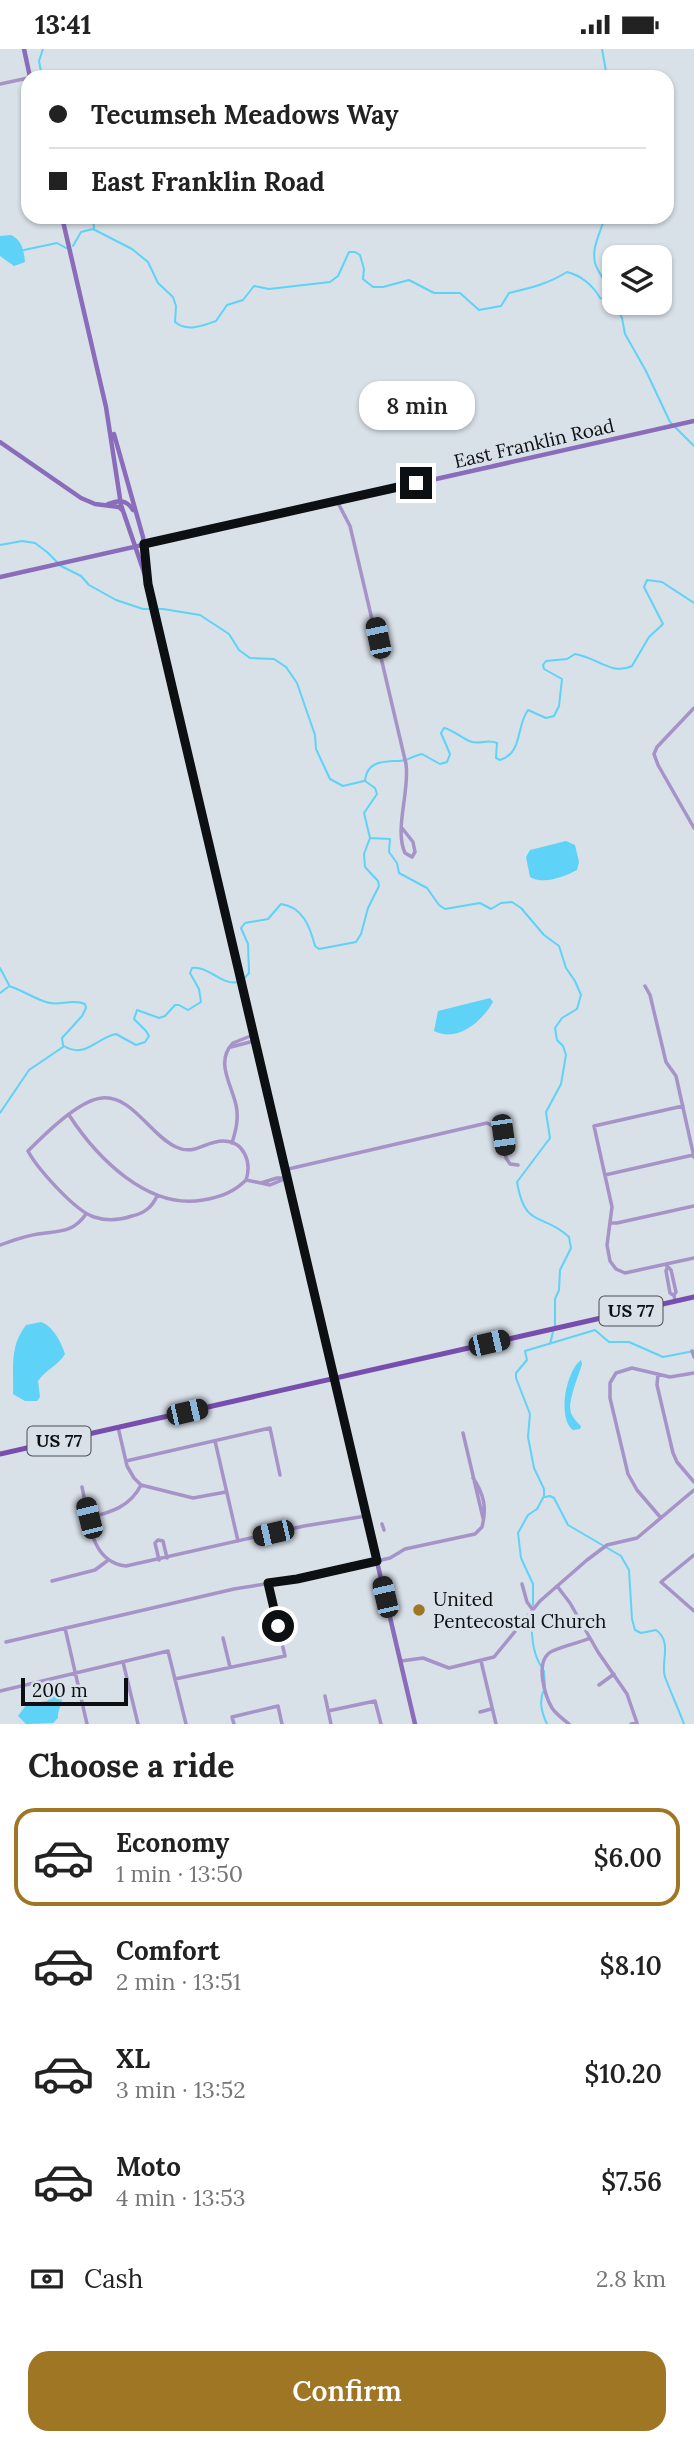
<!DOCTYPE html>
<meta charset="utf-8">
<style>
:root{--surface:#fff;--page:#f2f2f2;--text:#222;--muted:#767676;--line:#e0e0e0;--accent:#9e7624}
body{margin:0;font-family:Lora,serif;background:var(--page);color:var(--text);height:100vh;display:flex;flex-direction:column;font-size:26px;white-space:nowrap}
*{box-sizing:border-box;margin:0}
p{font-size:23px;color:var(--muted)}
.icon{flex:none;width:38px;height:38px;fill:none;stroke:currentColor;stroke-width:2;stroke-linecap:round;stroke-linejoin:round}
.map{position:relative;height:1675px;overflow:hidden}
.details{display:flex;flex-direction:column;background:var(--surface);flex:1}
.details>*{flex:none}
.hud{position:absolute;left:21px;top:21px;width:653px;height:154px;border-radius:21px;box-shadow:0 2px 5px #0004;display:grid;align-content:center;height:154px;padding:0 28px;background:var(--surface)}
.fabs{position:absolute;left:602px;top:196px;display:grid;gap:14px}
.fabs a{display:grid;place-items:center;width:70px;height:70px;border-radius:14px;background:var(--surface);box-shadow:0 2px 5px #0004;font-size:35px}
.scale{position:absolute;left:21px;bottom:18px;width:107px;box-sizing:border-box;padding-left:7px;border:4px solid #0d1012;border-top:0;font-size:19px;line-height:24px;white-space:nowrap;color:#0d1012;-webkit-text-stroke:5px #d8e0e8;paint-order:stroke}
.end{position:absolute;width:32px;height:32px;margin:-16px;border:9px solid #0d1012;background:#fff;box-shadow:0 0 0 4px #fff}
.from{border-radius:50%}
.bubble{position:absolute;height:49px;border-radius:21px;background:var(--surface);box-shadow:0 2px 5px #0004;font-size:23px;font-weight:600;line-height:49px;text-align:center}
.car{position:absolute;width:21px;height:42px;margin:-21px -10px;border-radius:9px;box-shadow:0 0 5px 2px #0007;background:linear-gradient(#222 24%,#8ab4d8 0 40%,#222 0 76%,#8ab4d8 0 86%,#222 0)}
.hud b{display:flex;align-items:center;gap:24px;height:66px;font-size:26px}
.hud b+b{border-top:2px solid var(--line)}
.hud i{width:18px;height:18px;background:var(--text)}
ul{padding:0;list-style:none}
li{display:flex;align-items:center;gap:21px;height:98px;margin:0 14px 10px;padding:0 14px;border:4px solid transparent;border-radius:21px}
li div{flex:1}
li b{display:block;font-size:26px}
li em{font-style:normal;font-weight:600}
li.current{border-color:var(--accent)}
li>.icon{width:63px;height:63px;stroke-width:1.5}
h2{padding:0 28px;font-size:32px;line-height:84px}
.pay{display:flex;align-items:center;gap:18px;height:77px;padding:0 28px;font-size:26px}
.pay p{margin-inline-start:auto}
.button{display:flex;gap:14px;margin-top:auto;padding:14px 28px}
.button a{flex:1;height:80px;border-radius:21px;background:var(--accent);color:#fff;font-size:28px;font-weight:600;line-height:80px;text-align:center}
.status{display:flex;justify-content:space-between;align-items:center;height:49px;padding:0 35px;background:var(--surface);direction:ltr}
.status svg{height:19px;fill:currentColor}
.map>svg:first-child{display:block}
</style>
<div class="status"><b>13:41</b><svg viewBox="0 0 49 12"><path d="M0 12V9h3v3zM5 12V6h3v6zM10 12V3h3v9zM15 12V0h3v12zM26 1h20v11H26zM47 4h2v5h-2z"/></svg></div>
<div class="map">
<svg width="694" height="1675" viewBox="0 0 694 1675">
<rect width="100%" height="100%" fill="#d8e0e8"/>
<path fill="#5fd2f7" d="M11,186c11,5 13,16 14,27l-11,4 -14,-10v-20z
M566,792l9,4 4,17 -2,8c-13,7 -34,15 -47,7l-4,-20 4,-7z
M490,949l3,4c-11,19 -35,41 -59,29l4,-20z
M41,1273c12,4 20,20 24,32 -6,11 -20,16 -27,27l2,16 -3,4h-12l-12,-7c1,-26 -4,-47 13,-69z
M581,1311l1,4c-3,11 -15,38 -11,49 2,5 7,10 10,13l-1,3 -7,1c-16,-12 -7,-59 8,-70z
M55,1645l6,1c3,8 -4,15 -3,23l-5,5 -27,1 -8,-8 9,-12 20,-3z"/>
<g fill="none" stroke-linecap="round" stroke-linejoin="round">
<path stroke="#5fd2f7" stroke-width="2" d="M602,0l5,28
M42,28l-3,-16 4,-12
M93,168l1,11
M605,168c-5,17 -17,36 -7,53 6,10 11,19 15,30
M73,197l8,-14 12,-3 39,20 16,13 10,21 15,14 3,9 -1,16c12,10 27,4 41,-1l11,-16 16,-5 11,-14 15,3 61,-7 8,-6 11,-24h6l5,3 4,14 -1,10 10,8h10l26,-7 25,13h26l19,17 22,-4 8,-13c21,-5 39,-9 58,-21 13,3 26,13 33,26l12,3
M24,201l33,-7 9,5
M615,254l7,15 3,16 21,37 24,51 24,24
M0,496l22,-4 13,2 12,9 14,14 20,10 8,9 27,15 27,9h20l37,6 29,19 10,16 11,8 24,1 12,8 11,16 18,52 1,14 14,30 13,7 21,-5
M365,731c3,-23 25,-17 41,-20 6,-2 9,-5 16,-6l18,10 7,-2 3,-8 -9,-21 3,-5c10,2 18,11 28,14 10,2 16,-3 25,1l-1,15 4,2c23,-7 16,-34 28,-50l18,8 8,-2 5,-10 3,-27 -18,-10 -1,-4 3,-4 21,-2 8,-5c21,3 37,22 57,12l17,-29 14,-13 -19,-37 3,-7 15,2 32,21
M370,789l20,1 -1,13 8,11 2,10 28,15 12,17 6,4 35,-6 11,6 10,-6 11,-1 9,6 23,27 15,11 7,22 9,13 6,14 -4,14 -15,9 -7,10 2,12 6,6 3,9 -5,29 -15,28 4,26 -33,44c8,48 26,30 52,55l2,11 -11,22 -1,20 -4,9v27
M0,919l9,17
M243,931l6,-7 -1,-29 -7,-16 4,-5 23,-4 13,-15c22,3 29,23 34,42l4,3 37,-7 5,-8 7,-26 11,-22 -1,-5 -13,-14 -1,-13 6,-16 -6,-25 13,-19 -2,-6 -10,-7
M9,937c13,4 24,12 37,16 12,5 26,-4 39,2l1,4 -4,8 -20,22 1,7
M0,944l8,-6
M64,997c21,13 32,-8 52,-12l20,11 9,-3 4,-6 -3,-5 -12,-12 3,-9 22,8 6,-2 10,-11h4l9,5 13,-8 -2,-13 -9,-16 2,-5c18,-2 30,18 46,14
M0,1064l29,-43 34,-23
M550,1295l3,-12
M545,1448l5,-1 4,2 14,27 53,31 8,14 3,49 3,11 6,3 15,-3c17,12 4,33 9,47 6,16 13,31 19,47
M533,1556v-21l-12,-26 -3,-25 10,-18 9,-6 7,-13v-7l-10,-21 -6,-31 2,-23 -14,-36v-5l11,-13 -2,-9 70,-21 14,12h20l34,15 31,-6
M532,1565c-1,17 0,38 9,52
M544,1622l1,15
M543,1643c-4,11 -1,21 4,32"/>
<path stroke="#a693c8" stroke-width="3.5" d="M0,35l28,-6
M337,452l13,25 56,238c4,27 -12,65 -1,89l7,4 3,-5 -2,-10 -11,-14
M694,659l-37,39 -3,7 4,11 36,63
M645,937l5,9 16,67 10,14 18,81
M231,998l23,-6
M683,1057l-89,20 18,81 -5,38 3,16 6,8 9,4 69,-15
M69,1066c28,43 79,95 134,85 18,-3 31,-8 43,-20
M232,1094c4,-13 7,-25 4,-38 -5,-22 -21,-43 -3,-62l20,-8
M284,1121l203,-47 14,7 5,28 4,6 8,1
M605,1126l88,-20
M277,1129h10l-17,7 -9,-2z
M157,1147c-5,11 -12,17 -25,20 -12,4 -26,5 -38,1 -19,-6 -57,-49 -66,-66 17,-17 51,-51 74,-53 30,-3 48,37 74,49 19,9 29,-6 47,-6 21,0 29,21 23,39l15,3
M610,1174h7l77,-17
M0,1196c12,-4 24,-9 38,-11 21,-3 35,-1 48,-20
M666,1216l5,5 5,22 -2,3 1,6
M667,1219l-1,3 4,22 3,2
M692,1302l2,6
M658,1325l-1,11 16,68 4,9 17,20
M118,1378l9,39 7,12 7,7 52,13 33,-6
M463,1384l20,85
M215,1392l23,100
M126,1412l144,-33 10,47
M82,1438c7,30 7,75 44,79l178,-40 62,-10
M89,1469c22,-6 41,-11 52,-33
M661,1469l-24,-28 -9,-16 -18,-76v-15l6,-10 16,-5 38,9 24,-4
M382,1475l2,6
M694,1506l-33,27 33,29
M159,1511l-4,-17 3,-3 5,1 4,17
M52,1532l43,-11 12,-9
M522,1535l5,18 6,8
M557,1537l13,17 28,49 29,42 10,29 -6,1
M65,1579l22,96
M223,1589l7,29
M6,1593l228,-53 63,-10 50,-11 43,-10 15,-9 70,-15 7,-7c5,-19 2,-33 -9,-49
M401,1612l22,-3 26,10 45,-11 46,-56 47,-41 20,-15 30,-7 57,-48
M481,1612l15,63
M123,1613l15,62
M175,1630l110,-23 -17,-72
M599,1636l15,-11
M0,1642l168,-40 18,73
M325,1647l6,28
M328,1662l47,-10 6,23
M480,1663l11,-3
M234,1675l-2,-7 46,-11 4,18
M569,1675c-6,-5 -13,-10 -17,-16 -7,-12 -16,-43 -4,-54 5,-6 32,-11 42,-16"/>
<path stroke="#8a6cba" stroke-width="4.5" d="M24,0l6,28
M62,168l44,190 15,98 27,79 267,1140
M114,385l29,103 5,42
M0,393l81,56 14,6 24,3 3,3
M108,455c11,-4 18,-5 25,6
M0,528l694,-156"/>
<path stroke="#774eae" stroke-width="5" d="M0,1405l694,-157"/>
</g>
<g fill="none" stroke-linecap="round" stroke-linejoin="round">
<path stroke="#0d1012" stroke-width="9" d="M278,1577l-10,-43 29,-4 80,-18 -229,-977 -4,-40 272,-61"/>
</g>
<circle fill="#9e7624" stroke="#d8e0e8" stroke-width="2.5" cx="419" cy="1561" r="7"/>
<g text-anchor="middle" stroke-width="7" stroke-linejoin="round" paint-order="stroke">
<g fill="#d8e0e8" stroke="#4a4e52" stroke-width="2">
<rect x="599.5" y="1247.5" width="63" height="29" rx="5"/>
<rect x="27.5" y="1377.5" width="63" height="29" rx="5"/>
</g>
<g font-size="18" font-weight="bold" fill="#0d1012">
<text x="631" y="1268">US 77</text>
<text x="59" y="1398">US 77</text>
</g>
<g font-size="19" fill="#0d1012" stroke="#d8e0e8">
<text transform="translate(534 394) rotate(-13)" y="7">East Franklin Road</text>
</g>
<g font-size="19" fill="#0d1012" stroke="#d8e0e8" text-anchor="start">
<text x="433" y="1557">United<tspan x="433" dy="22">Pentecostal Church</tspan></text>
</g>
</g>
</svg>
<div class="fabs">
<a><svg class="icon" aria-label="layers" viewBox="0 0 24 24"><path d="M12 4l9 5-9 5-9-5zM3 14l9 5 9-5"/></svg></a>
</div>
<div class="scale">200 m</div>
<i class="end from" style="left:278px;top:1577px"></i>
<i class="end" style="left:416px;top:434px"></i>
<div class="bubble" style="left:359px;top:332px;width:116px">8 min</div>
<i class="car" style="left:378px;top:589px;rotate:348deg"></i>
<i class="car" style="left:503px;top:1086px;rotate:172deg"></i>
<i class="car" style="left:489px;top:1294px;rotate:77deg"></i>
<i class="car" style="left:187px;top:1363px;rotate:77deg"></i>
<i class="car" style="left:89px;top:1469px;rotate:346deg"></i>
<i class="car" style="left:273px;top:1484px;rotate:257deg"></i>
<i class="car" style="left:385px;top:1548px;rotate:347deg"></i>
<div class="hud">
<b><i class="from"></i>Tecumseh Meadows Way</b>
<b><i></i>East Franklin Road</b>
</div>
</div>
<section class="details">
<h2>Choose a ride</h2>
<ul>
<li class="current"><svg class="icon" aria-label="car" viewBox="0 0 24 24"><path d="M5 17H2v-5l4-1 3-4h7l3 4 3 1v5h-3M9 17h6M6 11h13"/><circle cx="7" cy="17" r="2"/><circle cx="17" cy="17" r="2"/></svg><div><b>Economy</b><p>1 min · 13:50</p></div><em>$6.00</em></li>
<li><svg class="icon" aria-label="car" viewBox="0 0 24 24"><path d="M5 17H2v-5l4-1 3-4h7l3 4 3 1v5h-3M9 17h6M6 11h13"/><circle cx="7" cy="17" r="2"/><circle cx="17" cy="17" r="2"/></svg><div><b>Comfort</b><p>2 min · 13:51</p></div><em>$8.10</em></li>
<li><svg class="icon" aria-label="car" viewBox="0 0 24 24"><path d="M5 17H2v-5l4-1 3-4h7l3 4 3 1v5h-3M9 17h6M6 11h13"/><circle cx="7" cy="17" r="2"/><circle cx="17" cy="17" r="2"/></svg><div><b>XL</b><p>3 min · 13:52</p></div><em>$10.20</em></li>
<li><svg class="icon" aria-label="car" viewBox="0 0 24 24"><path d="M5 17H2v-5l4-1 3-4h7l3 4 3 1v5h-3M9 17h6M6 11h13"/><circle cx="7" cy="17" r="2"/><circle cx="17" cy="17" r="2"/></svg><div><b>Moto</b><p>4 min · 13:53</p></div><em>$7.56</em></li>
</ul>
<div class="pay"><svg class="icon" aria-label="cash" viewBox="0 0 24 24"><path d="M3 7h18v10H3z"/><circle cx="12" cy="12" r="2"/></svg>Cash<p>2.8 km</p></div>
<div class="button"><a>Confirm</a></div>
</section>
